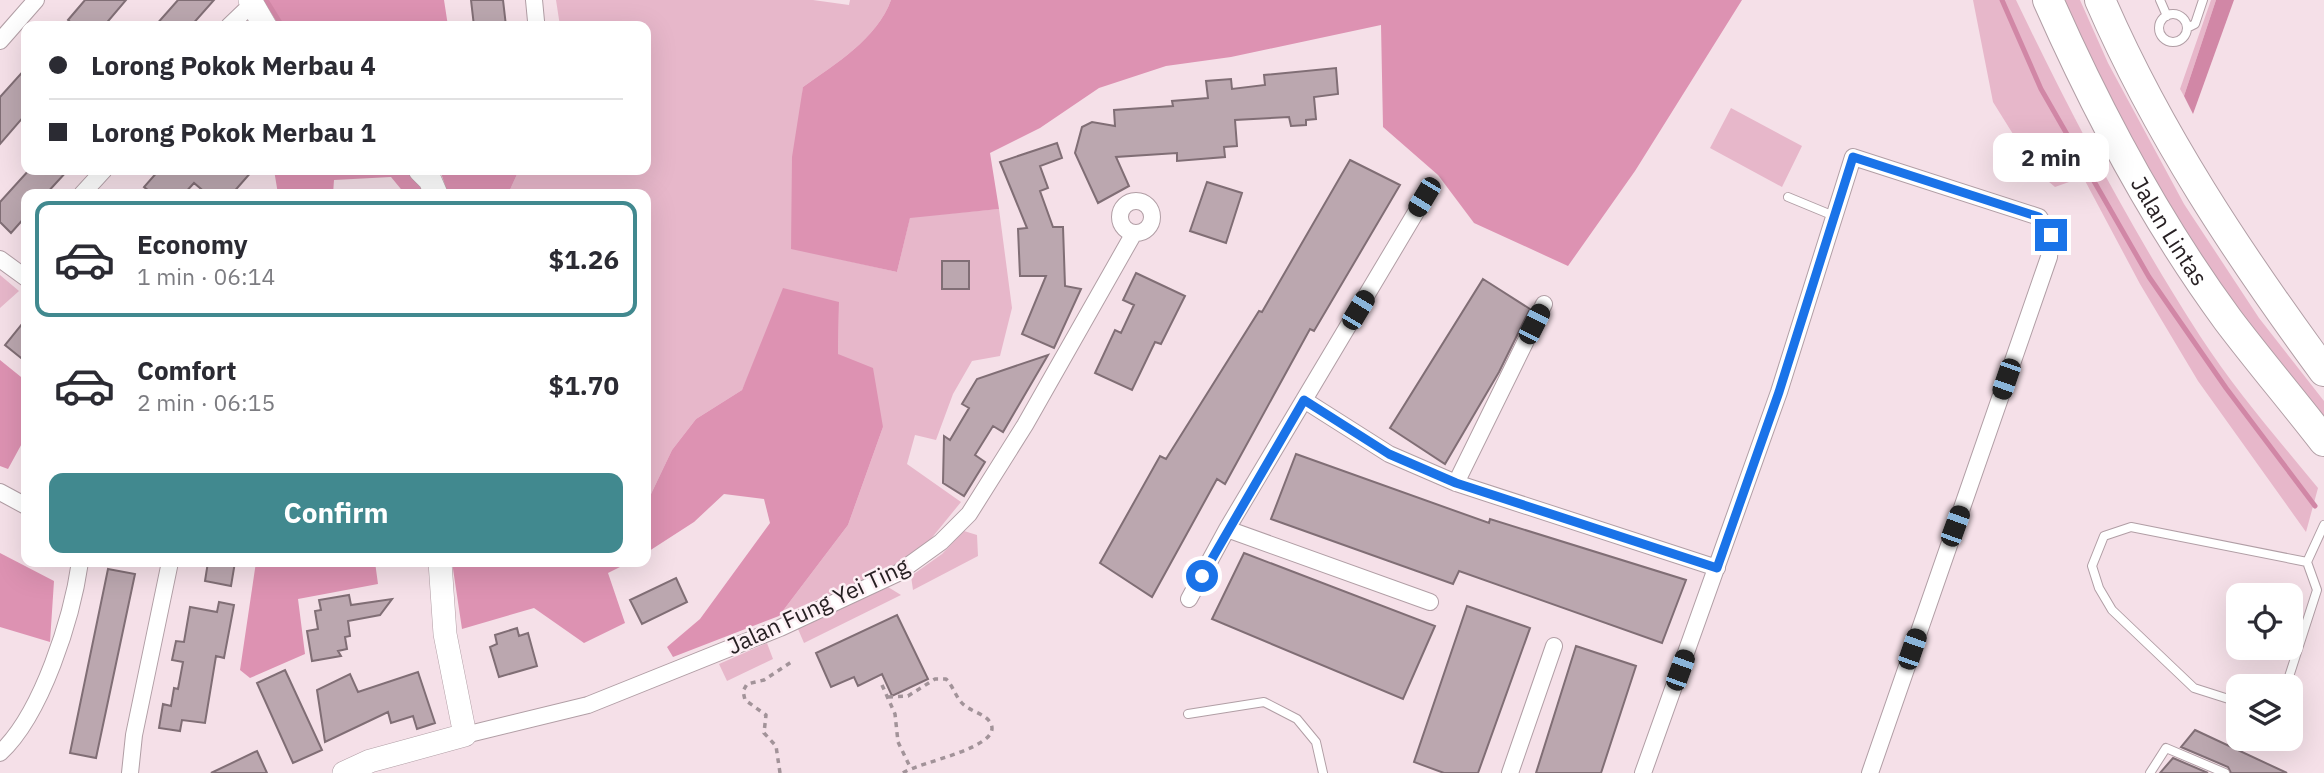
<!DOCTYPE html>
<meta charset="utf-8">
<style>
:root{--surface:#fff;--page:#f2f2f3;--text:#2b2b33;--muted:#7c7c81;--line:#e1e1e2;--accent:#41898f}
body{margin:0;font-family:"IBM Plex Sans",sans-serif;background:var(--page);color:var(--text);height:100vh;display:flex;flex-direction:column;font-size:26px;white-space:nowrap}
*{box-sizing:border-box;margin:0}
p{font-size:23px;color:var(--muted)}
.icon{flex:none;width:38px;height:38px;fill:none;stroke:currentColor;stroke-width:2;stroke-linecap:round;stroke-linejoin:round}
.map{position:relative;flex:1;overflow:hidden}
.panel{position:absolute;left:21px;top:189px;width:630px;height:378px;display:flex;flex-direction:column;background:var(--surface);border-radius:14px;box-shadow:0 7px 28px #0002}
.panel>*{flex:none}
.banner{position:absolute;left:21px;top:21px;width:630px;height:154px;border-radius:14px;box-shadow:0 7px 28px #0002;display:grid;align-content:center;height:154px;padding:0 28px;background:var(--surface)}
.fabs{position:absolute;left:2226px;top:583px;display:grid;gap:14px}
.fabs a{display:grid;place-items:center;width:77px;height:77px;border-radius:14px;background:var(--surface);box-shadow:0 7px 28px #0002;font-size:35px}
.end{position:absolute;width:32px;height:32px;margin:-16px;border:9px solid #1a73e8;background:#fff;box-shadow:0 0 0 4px #fff}
.from{border-radius:50%}
.bubble{position:absolute;height:49px;border-radius:14px;background:var(--surface);box-shadow:0 7px 28px #0002;font-size:23px;font-weight:700;line-height:49px;text-align:center}
.car{position:absolute;width:21px;height:42px;margin:-21px -10px;border-radius:9px;box-shadow:0 0 5px 2px #0007;background:linear-gradient(#222 24%,#8ab4d8 0 40%,#222 0 76%,#8ab4d8 0 86%,#222 0)}
.banner b{display:flex;align-items:center;gap:24px;height:66px;font-size:26px}
.banner b+b{border-top:2px solid var(--line)}
.banner i{width:18px;height:18px;background:var(--text)}
ul{padding:12px 0 0;list-style:none}
li{display:flex;align-items:center;gap:21px;height:116px;margin:0 14px 10px;padding:0 14px;border:4px solid transparent;border-radius:14px}
li div{flex:1}
li b{display:block;font-size:26px}
li em{font-style:normal;font-weight:700}
li.selected{border-color:var(--accent)}
li>.icon{width:63px;height:63px;stroke-width:1.5}
.action{display:flex;gap:14px;margin-top:auto;padding:14px 28px}
.action a{flex:1;height:80px;border-radius:14px;background:var(--accent);color:#fff;font-size:28px;font-weight:700;line-height:80px;text-align:center}
.map>svg:first-child{display:block}
</style>
<div class="map">
<svg width="2324" height="773" viewBox="0 0 2324 773">
<rect width="100%" height="100%" fill="#f5e0e8"/>
<path fill="#e7b7ca" d="M556,0h257l36,5 1,-5h41c-14,39 -56,64 -88,87l-12,161 106,24 13,-55 89,-8 13,99 -12,48 -28,5 -19,33 -17,46 -21,-5 -8,29 54,38 -31,38 -30,24 -121,52 69,-91 35,-98 -45,-73 1,-52 -79,49 -18,39 -46,29 -24,31 -21,44 -5,1v-301h-138l11,-24h127v-144h-86z
M1973,0h43c55,115 115,229 184,336 35,54 78,103 118,152l-12,44 -108,-151 -58,-97 -57,-107 -28,10 -19,-16 -43,-69z
M2063,0h17l28,63 76,141 75,114 65,83v25l-80,-101 -115,-186z
M2211,0h5l-32,96 -4,-7z
M1731,108l71,38 -20,41 -72,-39z
M0,275l19,16 -19,17z
M964,531l13,4 1,21 -65,34 -2,-14 31,-22z
M888,587l13,8 -97,48 -6,-14z
M767,643l6,16 -46,22 -8,-17z"/>
<path fill="#dd92b2" d="M266,0h178l4,26h-166z
M891,0h851l-107,171 -67,95 -94,-43 -36,-48 -55,-48 -2,-102 -150,32 -65,9 -67,22 -59,40 -50,25 9,56 -89,9 -13,54 -106,-23 1,-92 11,-70c32,-23 74,-48 88,-87z
M274,170h142l15,24h-26l-14,-17 -57,3 -1,14h-55z
M440,170h79l-11,24h-60z
M783,288l56,14 -1,52 35,14 10,59 -35,98 -69,91 -106,41 -6,-10 33,-28 70,-96 -6,-24 -40,-5 -30,28 -48,31v-58l5,-1 21,-44 24,-31 46,-29z
M0,360l26,21v55l-18,33 -8,-3z
M0,553l54,28 -4,61 -50,-15z
M256,562h119l3,22 -80,15 7,55 -55,24 -10,-8z
M452,562h178l-22,11 17,50 -41,20 -50,-35 -72,21z"/>
<path fill="#d187a6" d="M2216,0h18l-41,114 -9,-18z"/>
<g fill="none" stroke-linecap="round" stroke-linejoin="round">
<path stroke="#d187a6" stroke-width="5" d="M266,0l16,26
M2002,0l39,89 108,188 77,111 89,118"/>
</g>
<path fill="#bba7af" stroke="#806e75" stroke-width="2" d="M85,0h41l-22,26h-29l-7,-6z
M178,0h36l-23,26h-36z
M471,0h32l3,26h-32z
M26,68v46l-26,30v-47z
M1336,68l2,26 -24,3 2,22 -10,1v5l-15,1 -2,-9 -54,3 2,26 -13,1 1,10 -48,4v-8l-61,4 13,29 -31,17 -23,-50 7,-26 10,-5 23,4 -1,-16 59,-4 -1,-5 36,-3 -2,-17 25,-2 1,10 33,-4 -1,-10z
M1057,143l5,15 -22,8 8,22 -8,3 13,36h10l2,59 16,3 -27,59 -32,-14 24,-58h-26l-2,-47 9,-1 -27,-66z
M1350,160l50,25 -86,146 -4,-2 -85,155 -8,-5 -65,118 -52,-34 60,-107 6,3 93,-148 3,1z
M29,170h39l-22,24h-20v22l-15,17 -11,-11v-20z
M159,170h94l-21,24h-25l-13,-11 -10,11h-31l-9,-7z
M1207,182l35,11 -16,50 -36,-12z
M942,261h27v28h-27z
M1136,273l49,23 -24,48 -6,-2 -23,48 -37,-17 20,-43 6,3 13,-28 -11,-5z
M1483,279l47,30 -31,63 -54,92 -55,-36z
M26,319v43l-21,-17z
M1048,355l-45,77 -10,-6 -18,29 10,7 -21,34 -21,-13 1,-47 6,4 19,-32 -7,-4 15,-25z
M1296,454l193,69 1,-4 196,61 -24,63 -203,-72 -6,13 -182,-65z
M1244,553l191,73 -32,73 -191,-80z
M208,562h27l-4,24 -26,-5z
M108,569l27,5 -39,184 -26,-5z
M676,578l11,24 -45,22 -12,-24z
M349,595l2,10 41,-6 -12,16 -32,6 2,15 -5,1 2,12 -9,2 3,5 -29,5 -5,-30 11,-2 -3,-18 6,-1 -2,-10z
M219,602l15,3 -10,53 -8,-2 -11,67 -23,-3 -2,11 -21,-3 4,-24 8,2 3,-18 4,1 5,-27 -11,-2 4,-19 8,1 6,-35 27,5z
M1467,606l63,22 -52,145h-34l-30,-11z
M897,615l31,64 -36,17 -10,-22 -24,12 -4,-9 -23,10 -15,-34z
M517,628l2,8 9,-3 9,33 -38,11 -9,-30 7,-3 -2,-9z
M1576,646l60,20 -35,107h-65z
M285,670l37,80 -29,13 -36,-80z
M418,672l17,51 -18,6 -4,-13 -22,7 -3,-11 -63,30 -8,-52 33,-16 8,18z
M2195,730l92,43h-56l-3,-6 -47,-20z
M257,751l10,22h-56z
M2173,758l35,15h-48z"/>
<g fill="none" stroke-linecap="round" stroke-linejoin="round">
<g stroke="#b19ea5" stroke-width="10">
<path id="lane" d="M2160,0l7,16
M2159 28a14 14 0 1 1 28 0a14 14 0 1 1-28 0Z
M2187,28l8,-4 8,-24
M1788,197l46,19
M2286,686l31,-96 -10,-28 17,-37
M2238,702l-44,-14 -82,-78 -13,-22 -7,-22 12,-30 27,-9 176,35
M1188,714l76,-12 33,17 19,23 7,31
M2150,773l16,-25 59,25"/>
</g>
<g stroke="#b19ea5" stroke-width="18">
<path id="street" d="M534,0l2,21
M229,26l23,-22
M0,41l36,-41
M82,194l22,-24
M1120 217a16 16 0 1 1 32 0a16 16 0 1 1-32 0Z
M0,259l26,19
M1304,400l85,54 67,29 261,85
M1456,483l88,-179
M0,492l26,14
M1227,529l203,73
M1189,599l38,-70 198,-332
M465,735l123,-30 192,-77 118,-55 43,-31 28,-28 56,-89 109,-192
M0,753c42,-39 72,-135 80,-191
M130,773l4,-38 36,-173
M1510,773l44,-127
M1643,773l136,-381 74,-235 186,60 12,18 -2,22 -179,516"/>
</g>
<g stroke="#b19ea5" stroke-width="24">
<path id="secondary" d="M250,0l15,26
M420,170l10,10 6,14
M344,773l26,-12 95,-26 -20,-101 -5,-72"/>
</g>
<g stroke="#b19ea5" stroke-width="32">
<g id="highway">
<path id="s1" d="M2048,0c49,111 108,222 180,320 31,41 65,81 96,121"/>
<path d="M2100,0c58,134 138,254 224,371"/>
</g>
</g>
<path stroke="#a29399" stroke-width="3.5" stroke-dasharray="5 5" stroke-linecap="butt" d="M882,685l13,29 3,28 13,27
M888,697l20,-1 27,-17h11c7,7 9,16 15,23 8,10 25,11 30,22 11,24 -73,38 -88,49
M780,773l-4,-27 -12,-13 2,-18 -21,-15 -2,-9 4,-7 17,-4 29,-19"/>
<use href="#lane" stroke="#fff" stroke-width="8"/>
<use href="#street" stroke="#fff" stroke-width="16"/>
<use href="#secondary" stroke="#fff" stroke-width="23"/>
<use href="#highway" stroke="#fff" stroke-width="30"/>
</g>
<g fill="none" stroke-linecap="round" stroke-linejoin="round">
<path stroke="#1a73e8" stroke-width="9" d="M1202,576l102,-176 85,54 67,29 261,85 62,-176 74,-235 186,60 12,18"/>
</g>
<g text-anchor="middle" stroke-width="5" stroke-linejoin="round" paint-order="stroke">
<g font-size="23" fill="#272023" stroke="#fdf0f5">
<text dy="8" stroke="none"><textPath href="#s1" startOffset="261">Jalan Lintas</textPath></text>
<text transform="translate(818 606) rotate(-25)" y="8">Jalan Fung Yei Ting</text>
</g>
</g>
</svg>
<div class="fabs">
<a><svg class="icon" aria-label="locate" viewBox="0 0 24 24"><circle cx="12" cy="12" r="6"/><path d="M12 2v4M12 18v4M2 12h4M18 12h4"/></svg></a>
<a><svg class="icon" aria-label="layers" viewBox="0 0 24 24"><path d="M12 4l9 5-9 5-9-5zM3 14l9 5 9-5"/></svg></a>
</div>
<i class="end from" style="left:1202px;top:576px"></i>
<i class="end" style="left:2051px;top:235px"></i>
<div class="bubble" style="left:1993px;top:133px;width:116px">2 min</div>
<i class="car" style="left:1424px;top:197px;rotate:211deg"></i>
<i class="car" style="left:1358px;top:310px;rotate:31deg"></i>
<i class="car" style="left:1534px;top:324px;rotate:27deg"></i>
<i class="car" style="left:2006px;top:379px;rotate:199deg"></i>
<i class="car" style="left:1955px;top:526px;rotate:20deg"></i>
<i class="car" style="left:1912px;top:649px;rotate:19deg"></i>
<i class="car" style="left:1680px;top:670px;rotate:20deg"></i>
<div class="banner">
<b><i class="from"></i>Lorong Pokok Merbau 4</b>
<b><i></i>Lorong Pokok Merbau 1</b>
</div>
<section class="panel">
<ul>
<li class="selected"><svg class="icon" aria-label="car" viewBox="0 0 24 24"><path d="M5 17H2v-5l4-1 3-4h7l3 4 3 1v5h-3M9 17h6M6 11h13"/><circle cx="7" cy="17" r="2"/><circle cx="17" cy="17" r="2"/></svg><div><b>Economy</b><p>1 min · 06:14</p></div><em>$1.26</em></li>
<li><svg class="icon" aria-label="car" viewBox="0 0 24 24"><path d="M5 17H2v-5l4-1 3-4h7l3 4 3 1v5h-3M9 17h6M6 11h13"/><circle cx="7" cy="17" r="2"/><circle cx="17" cy="17" r="2"/></svg><div><b>Comfort</b><p>2 min · 06:15</p></div><em>$1.70</em></li>
</ul>
<div class="action"><a>Confirm</a></div>
</section>
</div>
